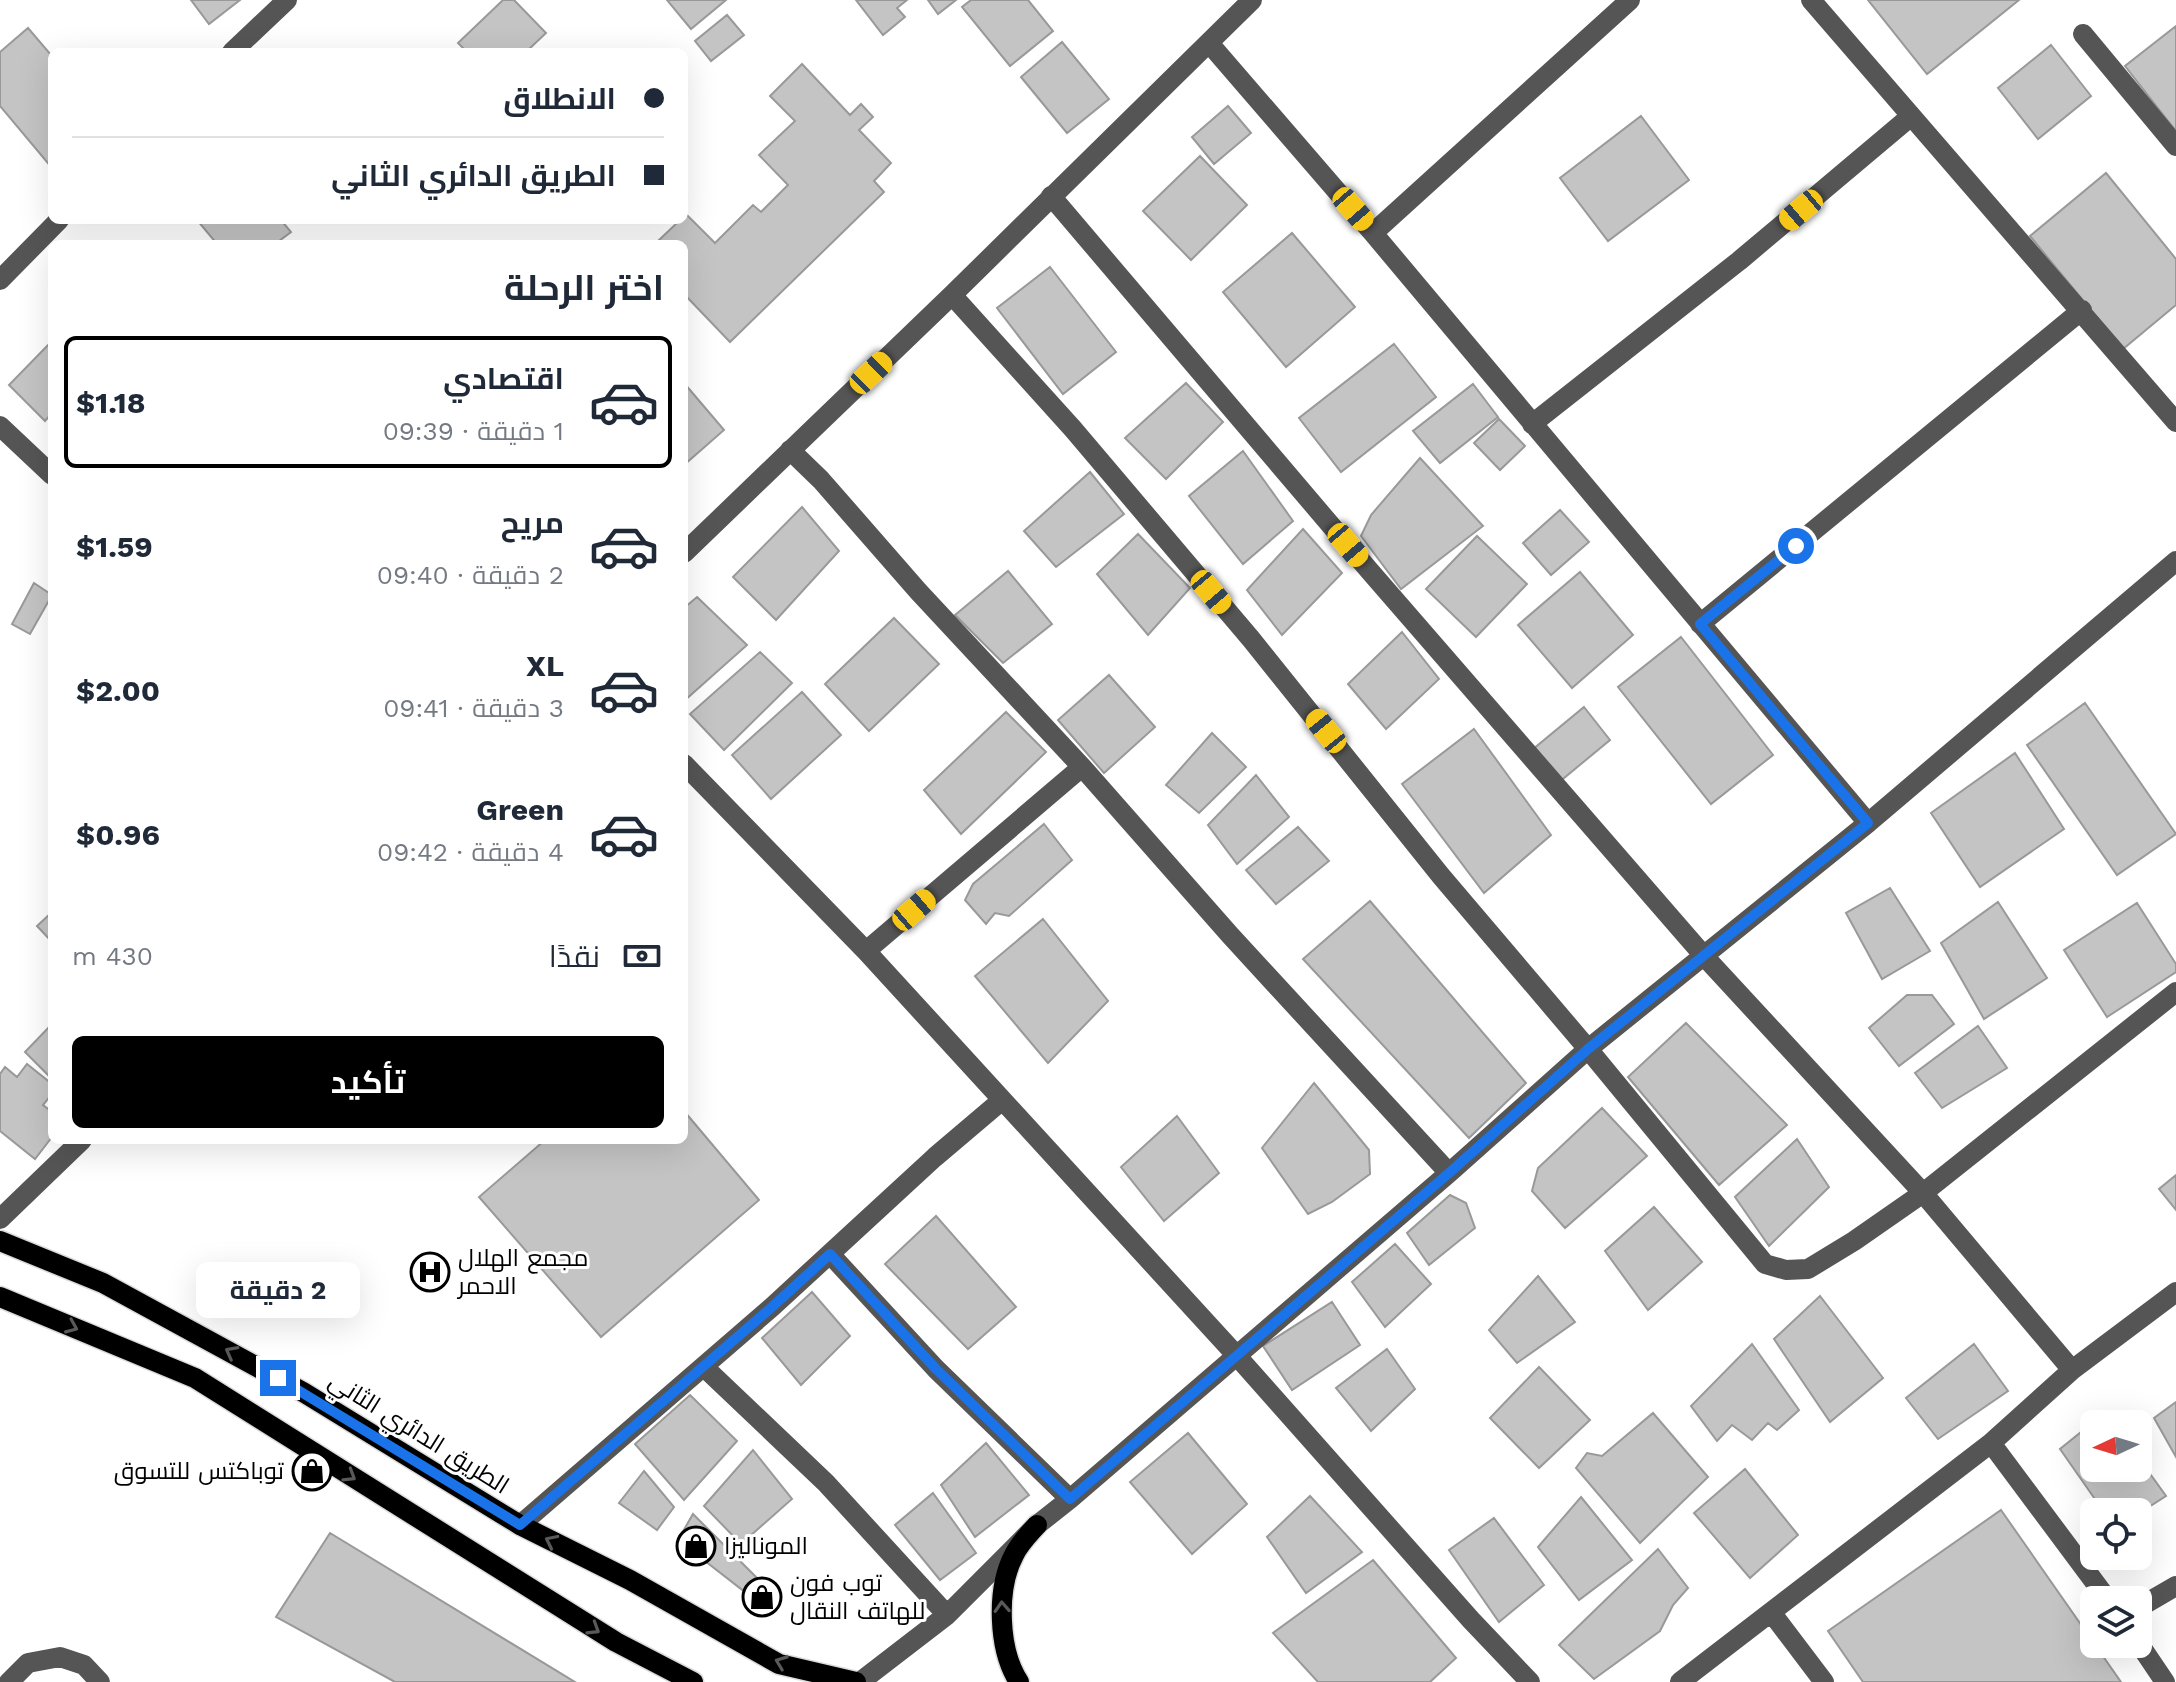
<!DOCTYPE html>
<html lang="ar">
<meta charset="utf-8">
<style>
:root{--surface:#fff;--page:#f2f2f3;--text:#1f2937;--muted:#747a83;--line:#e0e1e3;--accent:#000}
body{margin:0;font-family:"Work Sans",Cairo,sans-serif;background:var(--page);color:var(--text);direction:rtl;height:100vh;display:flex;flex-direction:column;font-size:30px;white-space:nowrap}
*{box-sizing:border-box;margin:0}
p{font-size:26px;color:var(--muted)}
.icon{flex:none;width:44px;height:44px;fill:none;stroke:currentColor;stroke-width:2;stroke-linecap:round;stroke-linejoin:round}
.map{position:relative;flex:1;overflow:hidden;direction:ltr}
.sheet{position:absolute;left:48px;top:240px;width:640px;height:904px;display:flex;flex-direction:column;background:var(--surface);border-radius:12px;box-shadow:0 8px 32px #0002;direction:rtl}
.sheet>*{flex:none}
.hud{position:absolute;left:48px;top:48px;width:640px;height:176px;border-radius:12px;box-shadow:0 8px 32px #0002;direction:rtl;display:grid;align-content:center;height:176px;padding:0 24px;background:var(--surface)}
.needle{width:52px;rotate:266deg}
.buttons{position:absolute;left:2080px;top:1410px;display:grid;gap:16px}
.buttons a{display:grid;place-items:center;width:72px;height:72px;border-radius:12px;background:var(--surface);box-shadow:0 8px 32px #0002;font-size:40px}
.end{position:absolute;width:36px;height:36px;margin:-18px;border:10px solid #1a73e8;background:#fff;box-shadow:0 0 0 4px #fff}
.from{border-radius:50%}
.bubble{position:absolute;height:56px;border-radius:12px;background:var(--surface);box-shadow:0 8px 32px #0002;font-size:26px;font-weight:700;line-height:56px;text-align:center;direction:rtl}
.car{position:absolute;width:24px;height:48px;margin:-24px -12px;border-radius:10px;box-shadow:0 0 6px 2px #0007;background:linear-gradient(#f5c518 24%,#345 0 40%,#f5c518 0 76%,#345 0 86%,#f5c518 0)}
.hud b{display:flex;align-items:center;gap:28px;height:76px;font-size:30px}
.hud b+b{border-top:2px solid var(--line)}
.hud i{width:20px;height:20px;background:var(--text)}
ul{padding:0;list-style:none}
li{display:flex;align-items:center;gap:24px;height:132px;margin:0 16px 12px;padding:0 8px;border:4px solid transparent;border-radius:12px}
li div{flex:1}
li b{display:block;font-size:30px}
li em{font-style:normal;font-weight:700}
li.current{border-color:var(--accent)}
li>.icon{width:72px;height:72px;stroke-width:1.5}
h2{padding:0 24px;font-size:36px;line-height:96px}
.pay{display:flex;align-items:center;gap:20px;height:88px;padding:0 24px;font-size:30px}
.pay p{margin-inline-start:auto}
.primary-button{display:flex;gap:16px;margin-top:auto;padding:16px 24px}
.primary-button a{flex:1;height:92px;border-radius:12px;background:var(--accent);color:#fff;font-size:32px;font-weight:700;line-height:92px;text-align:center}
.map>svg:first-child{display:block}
</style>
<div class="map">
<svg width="2176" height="1682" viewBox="0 0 2176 1682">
<rect width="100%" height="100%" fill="#fff"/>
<path fill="#c4c4c4" stroke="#999" stroke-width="2" d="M191,0h49l-31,24z
M503,0h11l32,33 -20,19h-59l-9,-9z
M667,0h59l-35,29z
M856,0h51l-10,8 8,9 -22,18z
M928,0h28l-18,14z
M971,0h57l25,31 -43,35 -48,-59z
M1868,0h151l-92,74z
M727,15l17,20 -33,26 -16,-20z
M2176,26v105l-51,-65z
M28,28l24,28v112l-52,-62v-54z
M1062,42l47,57 -42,34 -46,-56z
M2051,45l40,51 -53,43 -40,-51z
M802,64l48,51 11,-11 12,13 -14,13 32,33 -17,18 10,11 -154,150 -46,-48v-50h-23l-3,-3 22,-21h4l2,-6 29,29 38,-38 8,7 27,-27 -29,-30 36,-34 -25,-25z
M1228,106l23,27 -37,31 -22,-27z
M1641,116l48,64 -81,61 -48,-63z
M1200,156l47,49 -56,55 -48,-49z
M2106,173l70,86v46l-53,44 -93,-113z
M197,220h84l10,12 -16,12h-58z
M1292,233l63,74 -69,60 -63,-75z
M1050,267l66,85 -53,42 -66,-86z
M52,341v72l-7,8 -36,-36z
M1394,344l42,53 -95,75 -42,-54z
M684,383l40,47 -40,35z
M1186,383l37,39 -57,57 -41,-41z
M1473,384l25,33 -58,46 -27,-32z
M1499,419l26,27 -25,24 -26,-27z
M1243,451l50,70 -50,43 -54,-68z
M1420,458l63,68 -82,63 -40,-53 10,-21z
M1090,472l34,42 -68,53 -32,-36z
M802,507l37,44 -63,69 -43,-43z
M1560,510l29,32 -38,33 -28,-32z
M1303,529l39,44 -60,62 -35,-45z
M1138,534l52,54 -42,47 -51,-61z
M1477,536l50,48 -51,53 -50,-48z
M1008,571l44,53 -49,39 -48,-48z
M1580,572l53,63 -61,53 -54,-63z
M34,583l18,12 -22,39 -18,-10z
M697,597l50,48 -63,56v-93z
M894,618l45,46 -70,67 -44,-47z
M1402,632l37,47 -53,50 -38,-45z
M1681,637l92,118 -62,49 -93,-117z
M760,652l32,31 -68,67 -34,-36z
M1109,675l46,52 -51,46 -46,-53z
M802,692l39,43 -70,64 -39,-44z
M2085,703l91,131 -59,41 -90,-130z
M1584,707l26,33 -52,43 -26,-33z
M1006,712l40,40 -85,82 -37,-44z
M1474,729l77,106 -67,58 -82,-109z
M1212,733l34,34 -47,46 -33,-28z
M2015,753l49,76 -84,58 -49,-74z
M1256,775l33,42 -52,47 -29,-39z
M1044,824l28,36 -63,56 -14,-3 -9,11 -21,-24 8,-16z
M1298,827l31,34 -53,43 -30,-34z
M1890,888l40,63 -48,28 -36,-66z
M1370,901l156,182 -57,55 -166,-179z
M1998,902l49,76 -63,41 -43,-76z
M2137,903l39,61v8l-69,45 -43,-67z
M52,912v30l-15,-16z
M1043,919l65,82 -60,62 -73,-87z
M1907,995h25l22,29 -55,42 -30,-38z
M1686,1023l101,102 -68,60 -91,-108z
M52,1024v55l-27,-27z
M1978,1026l29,42 -65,40 -27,-35z
M27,1064l25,20v10l-9,11 9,7v25l-17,22 -35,-28v-57l5,-7 12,10z
M1314,1083l55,67 1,24 -38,28 -24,12 -46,-66z
M1602,1108l45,48 -82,72 -33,-37 6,-23z
M684,1111l75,89 -158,137 -122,-140 66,-57h139z
M1177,1116l42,57 -55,48 -43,-54z
M1797,1139l32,48 -60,59 -34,-49z
M2176,1175v35l-17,-21z
M1450,1195l16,8 9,25 -46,37 -22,-32z
M1654,1207l48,55 -54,48 -43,-59z
M936,1216l80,91 -48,42 -83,-85z
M1395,1244l36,40 -46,43 -33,-45z
M1538,1276l37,46 -58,41 -28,-33z
M812,1292l38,44 -49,49 -39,-47z
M1820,1296l63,82 -53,44 -56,-83z
M1332,1302l28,43 -68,45 -29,-44z
M1752,1344l47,66 -22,20 -9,-7 -16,17 -20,-15 -15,16 -26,-35z
M1974,1344l34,47 -70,48 -32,-41z
M1387,1349l28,40 -44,42 -35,-43z
M1539,1367l51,53 -51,48 -49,-50z
M690,1395l47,46 -53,59 -49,-56z
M2176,1402v55l-22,-39z
M2106,1412l9,12h-21v44h44v-11l28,39 -28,18v-2h-34l-44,-63z
M1653,1413l55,64 -68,66 -64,-75 11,-15 15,3z
M1188,1433l59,71 -55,50 -62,-72z
M986,1443l43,52 -54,42 -34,-52z
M753,1450l39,49 -51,45 -37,-38z
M1745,1469l53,66 -48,43 -56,-65z
M644,1471l30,36 -17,23 -38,-27z
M933,1493l43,60 -36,27 -45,-55z
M1310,1496l52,56 -56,41 -39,-56z
M1581,1497l51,63 -53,40 -41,-53z
M2001,1510l120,172h-258l-35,-51z
M693,1514l85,85 -10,11 -90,-70z
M1494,1518l50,67 -45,37 -50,-72z
M330,1533l245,149h-180l-119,-65z
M1658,1549l30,39 -15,17 -13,26 -66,48 -35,-34z
M1373,1560l83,98 -26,24h-112l-45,-49z"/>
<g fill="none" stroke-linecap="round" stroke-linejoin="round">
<g stroke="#dbdbdb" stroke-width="23">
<path id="major" d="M0,1241l103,42 200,109 217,133 110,55 149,84 77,18
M0,1297l195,81 421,264 77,40
M1019,1682c-21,-32 -23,-93 -5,-127 5,-11 15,-21 23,-30"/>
</g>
<path stroke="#555" stroke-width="20" d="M1811,0l365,422
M2083,34l93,112
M1209,43l164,190 495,590
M232,52l55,-52
M1051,196l317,373 336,387 219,237 149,177
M1373,233l257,-233
M0,280l59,-60
M952,295l121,134 178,210 190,237 147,173 177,215 21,6 22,-1 46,-28 69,-48 253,-201
M1532,424l207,-163 171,-144
M0,426l52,49
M790,450l31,30 97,111 164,176 148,168 219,238
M684,553l268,-258 300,-295
M1700,624l382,-314
M684,764l182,187 370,404 235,265 59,62
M866,951l216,-184
M0,1219l82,-79
M830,1254l106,115 134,130
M704,1367l122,116 121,132
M1991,1443l117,157
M520,1525l252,-218 163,-150 66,-56
M2138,1608l38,-22
M1771,1612l53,70
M2138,1642l27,40
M9,1682l19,-19 32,-6 24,8 16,17
M860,1682l87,-67 90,-90 33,-26 379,-326 139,-124 280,-226 308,-262
M1680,1682l311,-239 81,-73 104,-78"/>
<use href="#major" stroke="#000" stroke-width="20"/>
</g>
<defs><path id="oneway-chevron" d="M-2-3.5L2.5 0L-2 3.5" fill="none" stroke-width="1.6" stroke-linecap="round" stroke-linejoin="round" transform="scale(2)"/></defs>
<g stroke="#595959">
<use href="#oneway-chevron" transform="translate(72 1327) rotate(23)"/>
<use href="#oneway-chevron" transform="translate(231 1352) rotate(-152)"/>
<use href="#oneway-chevron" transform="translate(350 1476) rotate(32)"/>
<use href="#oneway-chevron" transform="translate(551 1541) rotate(-154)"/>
<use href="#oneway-chevron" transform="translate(1002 1607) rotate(-93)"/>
<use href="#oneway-chevron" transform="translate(594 1629) rotate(32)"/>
<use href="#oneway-chevron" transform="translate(781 1662) rotate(-159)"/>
</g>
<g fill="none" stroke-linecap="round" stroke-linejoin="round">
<path stroke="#1a73e8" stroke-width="10" d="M278,1378l242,147 252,-218 58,-53 106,115 134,130 379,-326 139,-124 280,-226 -168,-199 96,-78"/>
</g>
<defs>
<g id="hospital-ring" transform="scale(2)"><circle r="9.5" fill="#fff" stroke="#000" stroke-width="1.5"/><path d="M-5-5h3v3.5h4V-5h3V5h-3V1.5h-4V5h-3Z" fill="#000"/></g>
<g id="shop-ring" transform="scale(2)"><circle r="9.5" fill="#fff" stroke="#000" stroke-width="1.5"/><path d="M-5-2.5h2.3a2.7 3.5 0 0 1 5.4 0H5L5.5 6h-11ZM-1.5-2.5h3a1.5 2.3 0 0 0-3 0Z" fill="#000"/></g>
</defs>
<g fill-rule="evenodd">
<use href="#hospital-ring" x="430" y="1272"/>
<use href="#shop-ring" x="312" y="1471"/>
<use href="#shop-ring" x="696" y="1546"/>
<use href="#shop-ring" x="762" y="1597"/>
</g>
<g text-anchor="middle" stroke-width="6" stroke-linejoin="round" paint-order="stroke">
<g font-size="24" fill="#000" stroke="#fff" text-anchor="start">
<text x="458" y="1266">مجمع الهلال<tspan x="458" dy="28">الاحمر</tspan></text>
<text x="284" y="1479" text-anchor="end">توباكتس للتسوق</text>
<text x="724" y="1554">الموناليزا</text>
<text x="790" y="1591">توب فون<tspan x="790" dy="28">للهاتف النقال</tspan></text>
</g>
<g font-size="24" fill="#000" stroke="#fff">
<text transform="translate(419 1433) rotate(32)" y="8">الطريق الدائري الثاني</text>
</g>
</g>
</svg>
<div class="buttons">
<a><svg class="needle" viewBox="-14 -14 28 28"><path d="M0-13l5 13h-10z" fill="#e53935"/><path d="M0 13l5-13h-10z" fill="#747a83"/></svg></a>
<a><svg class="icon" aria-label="locate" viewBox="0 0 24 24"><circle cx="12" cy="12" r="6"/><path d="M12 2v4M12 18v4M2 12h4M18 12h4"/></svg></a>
<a><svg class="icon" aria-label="layers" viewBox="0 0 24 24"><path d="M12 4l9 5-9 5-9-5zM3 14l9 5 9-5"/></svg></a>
</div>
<i class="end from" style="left:1796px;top:546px"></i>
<i class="end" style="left:278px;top:1378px"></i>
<div class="bubble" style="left:196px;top:1262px;width:164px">2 دقيقة</div>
<i class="car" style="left:1353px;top:209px;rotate:139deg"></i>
<i class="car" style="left:1801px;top:210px;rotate:230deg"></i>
<i class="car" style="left:871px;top:373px;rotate:46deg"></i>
<i class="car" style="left:1348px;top:545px;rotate:140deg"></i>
<i class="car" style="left:1211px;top:592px;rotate:140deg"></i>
<i class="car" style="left:1326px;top:731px;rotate:321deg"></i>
<i class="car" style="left:914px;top:910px;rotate:49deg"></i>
<div class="hud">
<b><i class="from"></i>الانطلاق</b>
<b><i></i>الطريق الدائري الثاني</b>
</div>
<section class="sheet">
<h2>اختر الرحلة</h2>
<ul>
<li class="current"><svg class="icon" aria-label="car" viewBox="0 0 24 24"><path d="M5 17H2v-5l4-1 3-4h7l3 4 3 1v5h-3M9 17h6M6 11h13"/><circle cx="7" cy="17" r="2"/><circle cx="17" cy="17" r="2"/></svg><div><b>اقتصادي</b><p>1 دقيقة · 09:39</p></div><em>$1.18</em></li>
<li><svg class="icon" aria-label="car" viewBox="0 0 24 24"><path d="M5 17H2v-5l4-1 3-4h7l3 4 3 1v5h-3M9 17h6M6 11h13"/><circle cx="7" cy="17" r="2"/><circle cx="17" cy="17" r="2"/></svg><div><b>مريح</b><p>2 دقيقة · 09:40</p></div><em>$1.59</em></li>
<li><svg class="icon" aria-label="car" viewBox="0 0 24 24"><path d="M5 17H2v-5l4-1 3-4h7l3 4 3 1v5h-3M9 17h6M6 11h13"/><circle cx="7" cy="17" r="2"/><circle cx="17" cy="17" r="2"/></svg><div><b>XL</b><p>3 دقيقة · 09:41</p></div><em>$2.00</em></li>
<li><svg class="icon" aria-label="car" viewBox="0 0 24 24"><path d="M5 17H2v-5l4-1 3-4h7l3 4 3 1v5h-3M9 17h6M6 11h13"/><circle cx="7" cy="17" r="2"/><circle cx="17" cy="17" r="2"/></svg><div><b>Green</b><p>4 دقيقة · 09:42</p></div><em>$0.96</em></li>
</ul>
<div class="pay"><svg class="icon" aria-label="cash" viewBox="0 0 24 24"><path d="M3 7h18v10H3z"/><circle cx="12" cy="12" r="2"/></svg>نقدًا<p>430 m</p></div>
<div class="primary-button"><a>تأكيد</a></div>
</section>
</div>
